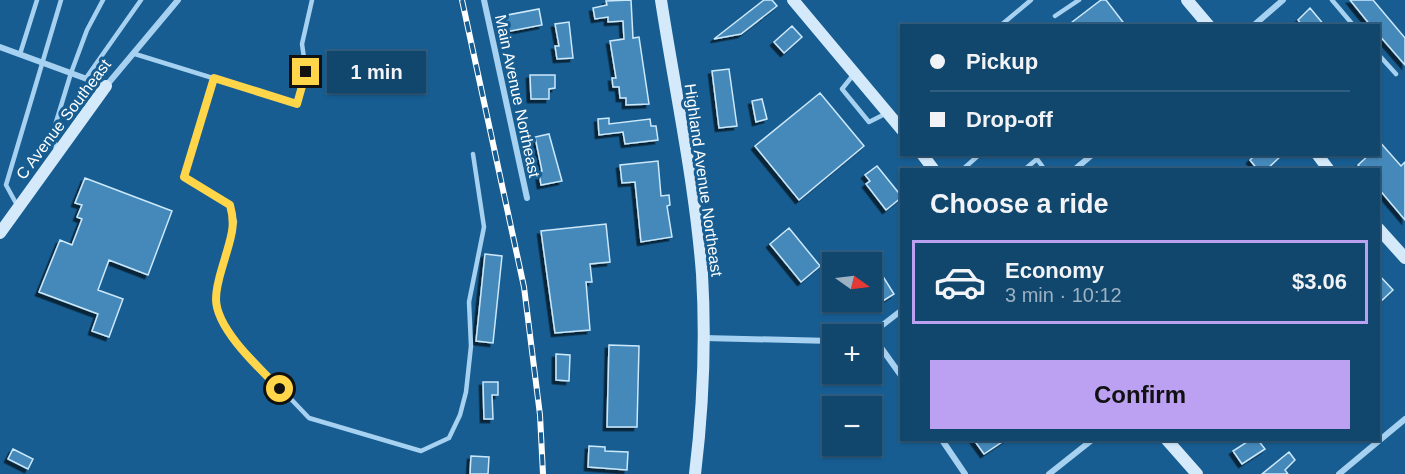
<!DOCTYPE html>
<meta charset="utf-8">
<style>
:root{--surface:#11466d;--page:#1a4d72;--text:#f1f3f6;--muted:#9cb1c2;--line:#305e80;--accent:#bca0f2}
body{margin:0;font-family:Helvetica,sans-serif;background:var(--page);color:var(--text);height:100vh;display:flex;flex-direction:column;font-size:22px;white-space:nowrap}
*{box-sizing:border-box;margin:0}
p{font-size:20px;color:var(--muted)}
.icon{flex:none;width:33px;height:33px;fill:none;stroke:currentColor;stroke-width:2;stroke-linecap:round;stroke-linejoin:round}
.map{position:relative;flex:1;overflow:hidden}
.sheet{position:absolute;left:900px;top:168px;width:480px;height:273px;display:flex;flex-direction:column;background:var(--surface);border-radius:0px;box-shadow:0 2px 4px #0004,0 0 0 2px var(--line)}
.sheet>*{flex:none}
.banner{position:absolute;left:900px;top:24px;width:480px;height:132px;border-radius:0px;box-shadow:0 2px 4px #0004,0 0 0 2px var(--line);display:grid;align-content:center;height:132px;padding:0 30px;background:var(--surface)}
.needle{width:39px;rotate:104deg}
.buttons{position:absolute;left:822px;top:252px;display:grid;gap:12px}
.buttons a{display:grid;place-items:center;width:60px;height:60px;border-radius:0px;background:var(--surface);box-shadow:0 2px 4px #0004,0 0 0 2px var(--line);font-size:30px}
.end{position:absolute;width:27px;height:27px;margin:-14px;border:8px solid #ffd54a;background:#111;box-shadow:0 0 0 3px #111}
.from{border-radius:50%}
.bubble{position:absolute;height:42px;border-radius:0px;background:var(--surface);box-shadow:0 2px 4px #0004,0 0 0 2px var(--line);font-size:20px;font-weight:700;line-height:42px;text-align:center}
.banner b{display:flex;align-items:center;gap:21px;height:57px;font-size:22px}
.banner b+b{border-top:2px solid var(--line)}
.banner i{width:15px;height:15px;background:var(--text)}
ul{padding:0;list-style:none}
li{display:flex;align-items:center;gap:18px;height:84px;margin:0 12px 9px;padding:0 18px;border:3px solid var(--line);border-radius:0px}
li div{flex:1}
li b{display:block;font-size:22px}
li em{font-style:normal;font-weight:700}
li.active{border-color:var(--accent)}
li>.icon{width:54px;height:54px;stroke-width:1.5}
h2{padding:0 30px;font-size:27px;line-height:72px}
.action{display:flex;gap:12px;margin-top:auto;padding:12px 30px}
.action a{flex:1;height:69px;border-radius:0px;background:var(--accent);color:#111;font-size:24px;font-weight:700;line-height:69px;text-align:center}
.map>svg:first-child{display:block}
</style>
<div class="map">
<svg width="1405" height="474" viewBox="0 0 1405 474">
<defs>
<filter id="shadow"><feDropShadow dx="-3.5" dy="3.5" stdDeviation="0" flood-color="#0009"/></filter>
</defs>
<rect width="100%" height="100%" fill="#175d91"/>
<path fill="#4489ba" stroke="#cce8fb" stroke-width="1.5" filter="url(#shadow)" d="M631,0l2,38 6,-1 10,67 -23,1v-7h-6l-1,-11h-6l-1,-9h4l-6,-37 14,-2 -1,-18 -15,1v-5l-13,2 -2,-11 14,-3 -1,-4z
M764,0h8l5,6 -36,28 -27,5z
M1101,0h5l20,26h-59z
M1350,0h23l32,38v27l-27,-31v-8h-7z
M1310,8l15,18h-22l-5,-6z
M539,9l3,16 -37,7 -3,-16z
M569,22l4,36 -16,1 -2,-13h4l-4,-22z
M792,26l10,11 -18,16 -10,-11z
M729,69l8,57 -18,2 -7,-57z
M530,75h25v13l-6,1v10h-18z
M820,93l44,53 -65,54 -44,-54z
M762,99l5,20 -11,3 -4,-21z
M609,118v6l41,-5 1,7h5l2,14 -33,4 -2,-12 -24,3 -1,-16z
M549,134l13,47 -21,4 -2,-13 3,-1 -7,-34z
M1378,140l23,26 4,-4v58l-27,-32v-18h-15l-5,-5 12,-11h8z
M1256,154h27l-17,16h-8l-8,-10z
M658,161l3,35 8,-1 1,10 -3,1 5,31 -31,5 -6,-60 -13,1 -2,-18z
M877,166l25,31 -16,13 -20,-26 4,-3 -5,-6z
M85,178l87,33 -24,64 -39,-15 -11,30 25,9 -14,38 -17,-6 6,-17 -59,-22 21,-52 12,5 10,-26 -5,-2 5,-12 -7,-2z
M606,224l4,38 -20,2 2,18h-6l4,48 -35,3 -14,-102z
M789,228l31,38 -19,16 -31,-38z
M485,254l17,2 -9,87 -17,-2z
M877,267l17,27 -16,10 -6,-6v-27z
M1378,274l15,16 -15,14z
M609,345l30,1 -2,81h-30z
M556,354l14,1 -1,26 -13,-1z
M483,382h15v13h-6l1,24h-9z
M974,440h31l-21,14z
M1250,440h8l7,9 -23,15 -9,-13z
M589,446l16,1v4l23,1 -1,18 -39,-3z
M13,449l20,10 -5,10 -20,-10z
M1289,452l6,8 -10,10 3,4h-26z
M471,456l18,1 -1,17h-18z"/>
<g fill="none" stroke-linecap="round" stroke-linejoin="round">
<path stroke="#a6d1f0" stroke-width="4.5" d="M1332,0l22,26
M1055,16l24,-16
M1000,26l31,-26
M20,54l17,-54
M135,54l162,50 9,-32 -4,-28 10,-44
M1378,54l18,20
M854,74l-12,15 27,33 18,-9
M86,78l55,-78
M214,78l-30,99 46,28 5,17 -17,59 -2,21 6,17 12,20 75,79 112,33 28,-13 11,-23 6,-23 5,-46 -2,-44 15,-75 -11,-73
M56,149l-3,-17 18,-59 16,-43 16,-30
M962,170l18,-16
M1024,170l13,-11 8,11
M17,205l-11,-20 55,-185"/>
<path stroke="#a6d1f0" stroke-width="6" d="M484,0l43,198
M1253,26l30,-26
M0,47l106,39 72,-86
M1074,170l19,-16
M871,334l31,-24
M872,335l30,42
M704,338l128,3
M942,440l23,34
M1049,474l43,-34
M1339,474l66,-55"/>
<path stroke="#d4eafb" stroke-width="12" d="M661,0c14,91 34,182 41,274 4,67 1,134 -7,200
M793,0l109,130
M1187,0l22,26
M922,154l12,16
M1317,154l12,16
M1378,228l27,30
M0,233l106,-147
M1167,440l30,34"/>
<g stroke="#fff" stroke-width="6">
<path id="rail" d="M462,0l62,287 16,128 3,59"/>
</g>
<use href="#rail" stroke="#175d91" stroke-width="4" stroke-dasharray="11" stroke-linecap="butt"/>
</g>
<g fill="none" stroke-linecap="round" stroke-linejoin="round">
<path stroke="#ffd54a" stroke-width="8" d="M280,389c-20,-20 -64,-60 -64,-90 0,-14 5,-27 9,-41 6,-21 11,-32 5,-53l-46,-28 30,-99 83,26 9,-32"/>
</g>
<g text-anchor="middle" stroke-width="6" stroke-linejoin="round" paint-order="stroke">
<g font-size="16" fill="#fff" stroke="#175d91">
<text transform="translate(518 96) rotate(78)" y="6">Main Avenue Northeast</text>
<text transform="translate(63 119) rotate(-53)" y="6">C Avenue Southeast</text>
<text transform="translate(704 180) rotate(82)" y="6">Highland Avenue Northeast</text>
</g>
</g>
</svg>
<div class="buttons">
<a><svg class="needle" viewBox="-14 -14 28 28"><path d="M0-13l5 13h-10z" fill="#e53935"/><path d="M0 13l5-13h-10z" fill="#9cb1c2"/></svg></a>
<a>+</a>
<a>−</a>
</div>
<i class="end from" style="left:280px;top:389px"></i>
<i class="end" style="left:306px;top:72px"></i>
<div class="bubble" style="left:327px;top:51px;width:99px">1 min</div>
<div class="banner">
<b><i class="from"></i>Pickup</b>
<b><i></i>Drop-off</b>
</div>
<section class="sheet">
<h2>Choose a ride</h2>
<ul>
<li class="active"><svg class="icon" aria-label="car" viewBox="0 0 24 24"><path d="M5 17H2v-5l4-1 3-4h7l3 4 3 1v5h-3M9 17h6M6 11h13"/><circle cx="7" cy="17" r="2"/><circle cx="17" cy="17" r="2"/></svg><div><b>Economy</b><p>3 min · 10:12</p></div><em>$3.06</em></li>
</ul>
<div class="action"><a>Confirm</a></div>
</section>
</div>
